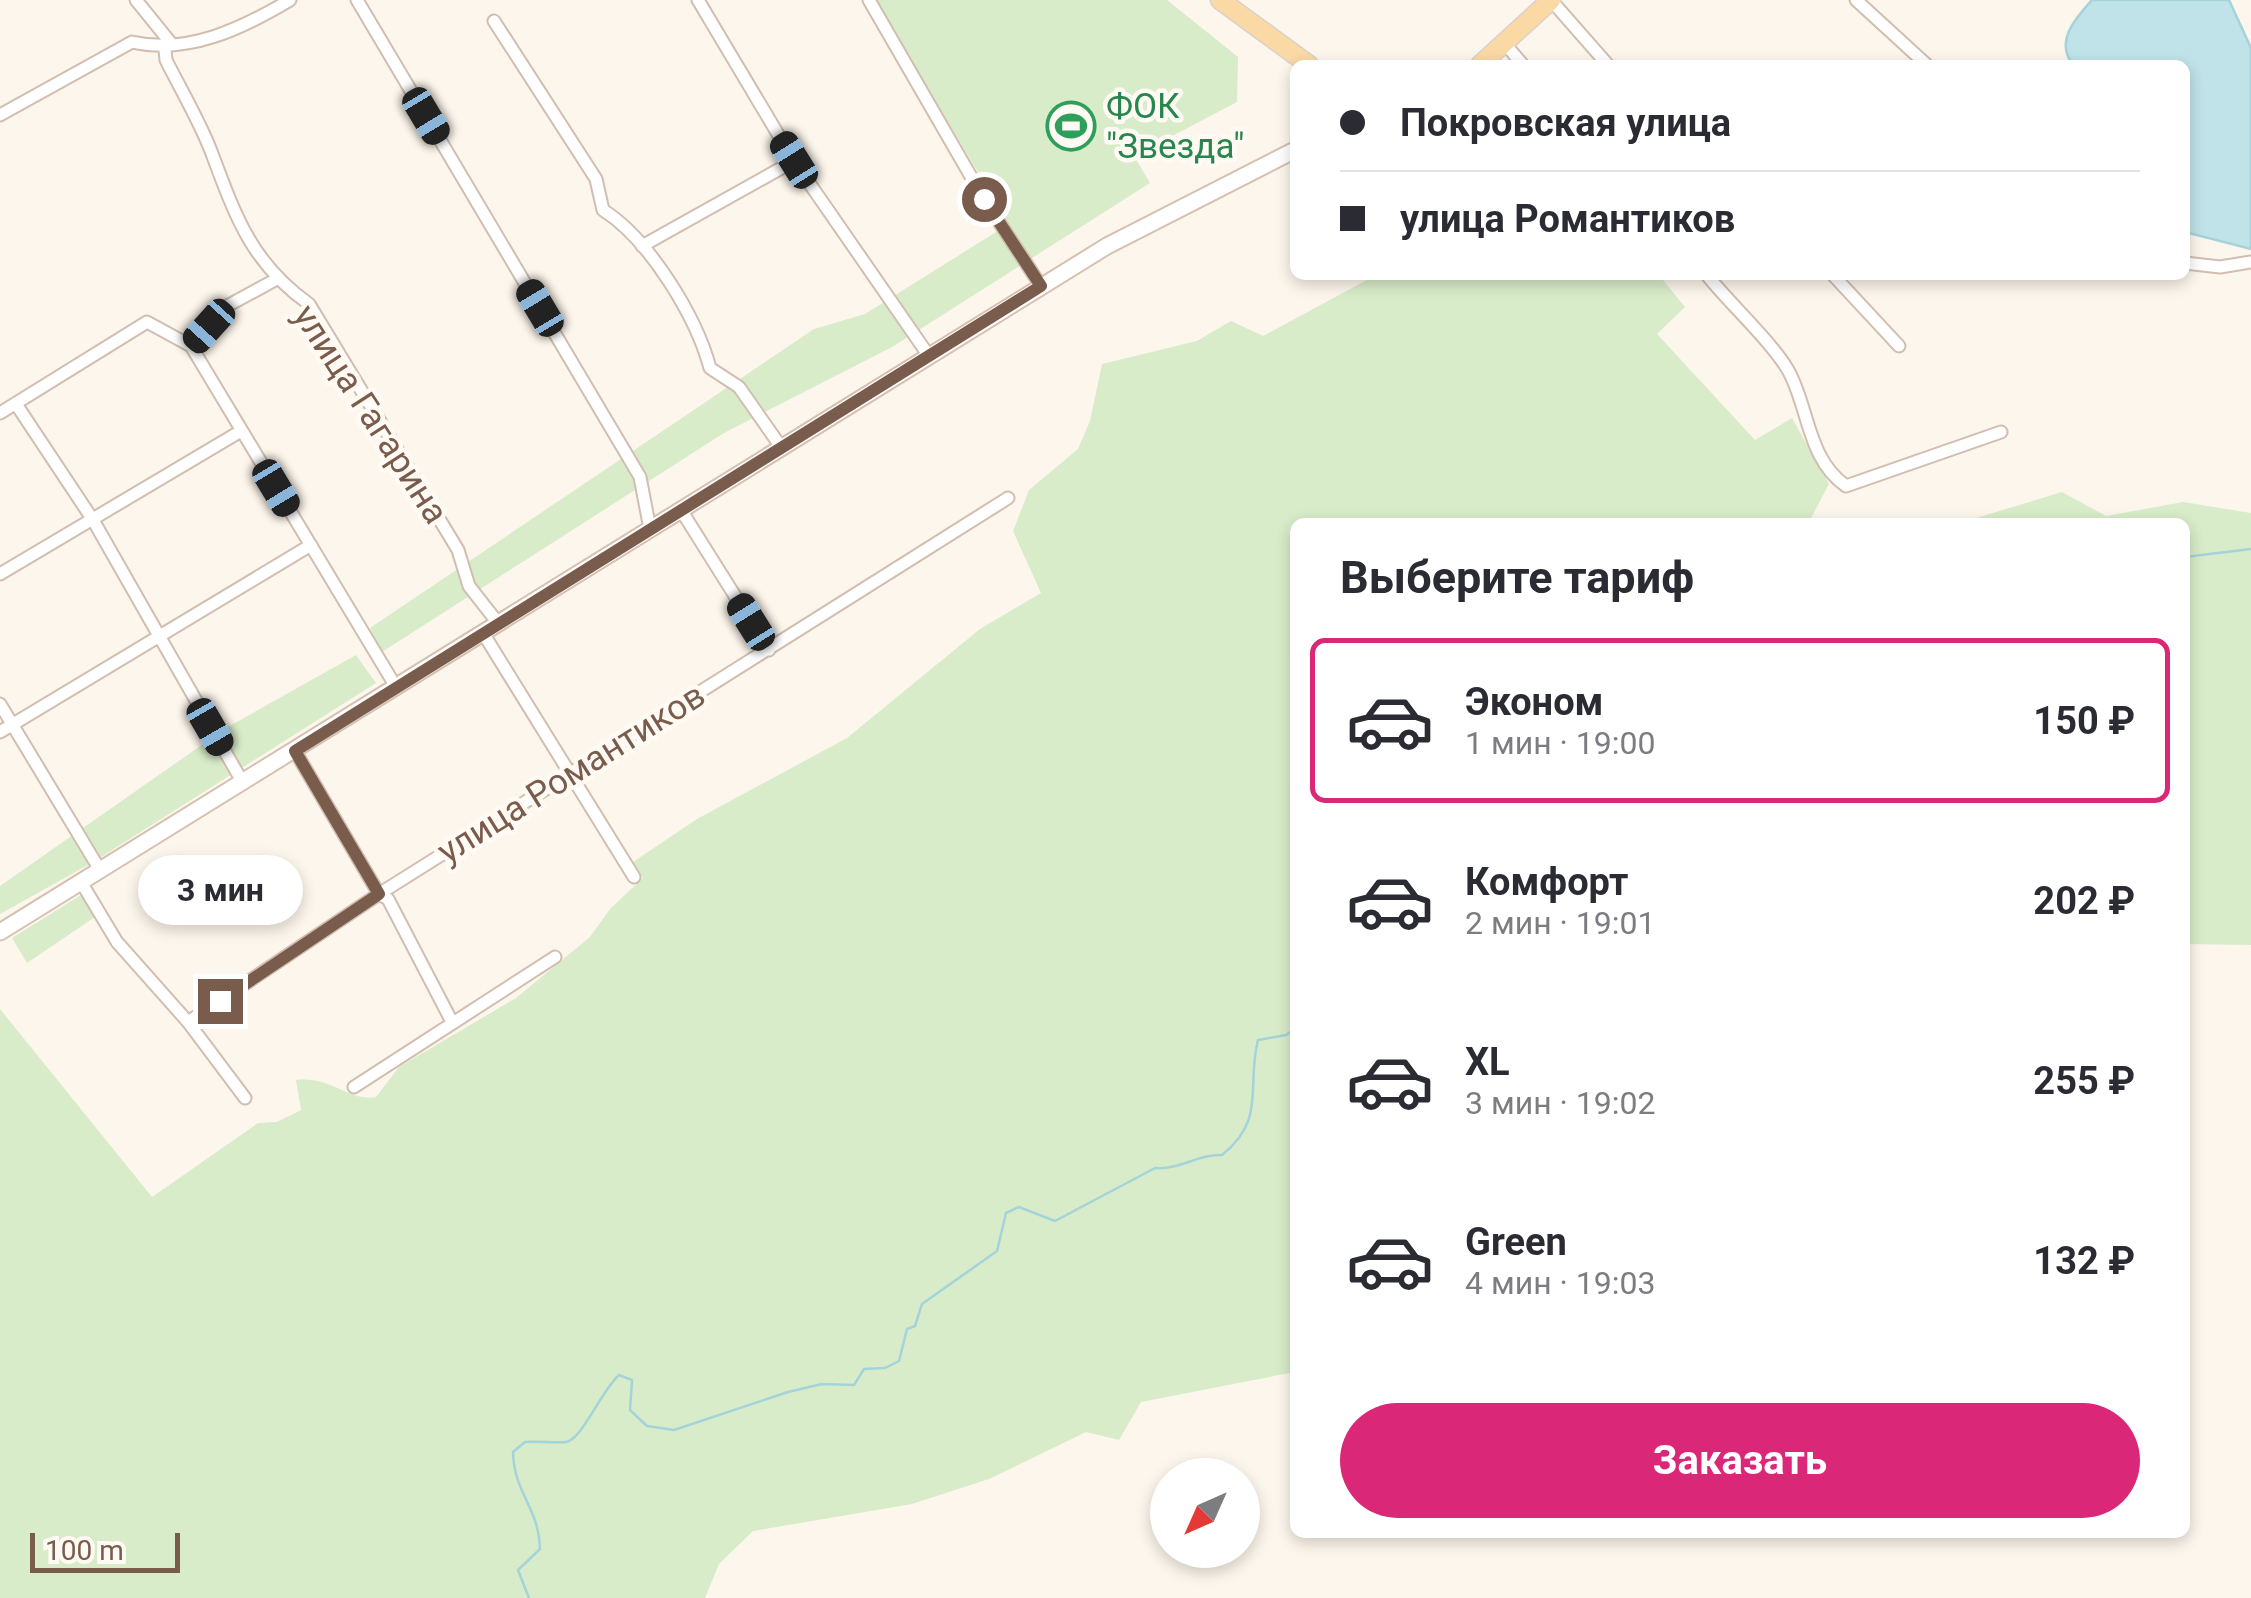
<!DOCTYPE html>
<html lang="ru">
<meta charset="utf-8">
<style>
:root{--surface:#fff;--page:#f7f7f7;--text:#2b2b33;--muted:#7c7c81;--line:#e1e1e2;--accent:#db2777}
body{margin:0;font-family:Roboto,sans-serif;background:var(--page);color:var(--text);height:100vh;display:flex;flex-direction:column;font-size:38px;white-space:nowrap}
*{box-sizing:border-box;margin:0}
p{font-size:32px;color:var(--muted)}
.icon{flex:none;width:55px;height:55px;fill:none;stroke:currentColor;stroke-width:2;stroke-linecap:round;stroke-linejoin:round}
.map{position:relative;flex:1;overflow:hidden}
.drawer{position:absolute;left:1290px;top:518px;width:900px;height:1020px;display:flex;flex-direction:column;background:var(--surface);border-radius:15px;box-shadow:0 5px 15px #0003}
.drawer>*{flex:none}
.banner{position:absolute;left:1290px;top:60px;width:900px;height:220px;border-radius:15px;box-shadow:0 5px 15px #0003;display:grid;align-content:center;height:220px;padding:0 50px;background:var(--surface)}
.needle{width:65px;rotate:225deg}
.tools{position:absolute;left:1150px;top:1458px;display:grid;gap:20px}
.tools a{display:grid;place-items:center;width:110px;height:110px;border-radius:50%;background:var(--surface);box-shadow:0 5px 15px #0003;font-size:50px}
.scale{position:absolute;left:30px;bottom:25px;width:150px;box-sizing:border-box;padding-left:10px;border:5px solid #7a5c4d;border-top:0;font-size:28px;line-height:35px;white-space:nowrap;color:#7a5c4d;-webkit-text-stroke:8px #fffaf3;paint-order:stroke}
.end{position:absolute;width:45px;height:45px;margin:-22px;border:12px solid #7a5c4d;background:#fff;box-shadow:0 0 0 5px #fff}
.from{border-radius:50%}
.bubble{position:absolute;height:70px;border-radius:35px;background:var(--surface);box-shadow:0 5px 15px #0003;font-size:32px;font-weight:700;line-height:70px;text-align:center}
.car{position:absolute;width:30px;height:60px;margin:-30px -15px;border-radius:12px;box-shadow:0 0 8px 2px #0007;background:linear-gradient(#222 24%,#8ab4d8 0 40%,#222 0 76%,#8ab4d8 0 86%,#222 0)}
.banner b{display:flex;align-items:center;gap:35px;height:95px;font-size:38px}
.banner b+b{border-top:2px solid var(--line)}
.banner i{width:25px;height:25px;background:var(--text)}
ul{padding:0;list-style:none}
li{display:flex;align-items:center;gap:30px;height:165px;margin:0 20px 15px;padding:0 30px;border:5px solid transparent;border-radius:15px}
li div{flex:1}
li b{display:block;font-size:38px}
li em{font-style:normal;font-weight:700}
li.active{border-color:var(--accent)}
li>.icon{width:90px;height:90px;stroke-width:1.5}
h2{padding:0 50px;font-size:45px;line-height:120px}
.button{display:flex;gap:20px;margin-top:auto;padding:20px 50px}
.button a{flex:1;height:115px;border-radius:60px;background:var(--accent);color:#fff;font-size:40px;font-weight:700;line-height:115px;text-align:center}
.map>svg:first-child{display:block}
</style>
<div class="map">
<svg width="2251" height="1598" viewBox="0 0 2251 1598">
<rect width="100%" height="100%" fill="#fdf6ec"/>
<path fill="#d8ecc9" d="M875,0h292l71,57 -1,45 -103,54 16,27 -258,164 -168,86 -342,219 -12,-24 444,-299 51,-15 144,-90z
M1376,275h283l26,32 -28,27 98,106 37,-22 37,66 -20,38h-514v850l-154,30 -22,38 -33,-8 -97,47 -77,25 -159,27 -34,33 -14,34h-705v-589l152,188 106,-74 19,-1 24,-12 -5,-30c37,-4 52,22 80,17l23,-30 117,-69 74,-61 20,-28 33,-31 -10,-16 64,-43 150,-81 133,-109 61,-36 -28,-62 16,-41 49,-41 12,-28 12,-57 95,-23 34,-20 32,15z
M2062,492l44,24 77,-14 68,11v432l-66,-1v-422h-222z
M356,655l20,28 -286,181 -90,50v-28l226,-158z
M81,895l14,22 -68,46 -15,-25z"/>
<path fill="#bfe3e8" stroke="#a5d3da" stroke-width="2.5" d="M2092,0h137l22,48v201l-66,-17v-167l-114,-3c-15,-23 5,-44 21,-62z"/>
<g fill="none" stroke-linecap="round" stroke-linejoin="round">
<path stroke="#a5d3da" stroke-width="2.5" d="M2185,557l66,-8
M529,1598l-11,-28 22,-21c-1,-42 -26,-55 -27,-97l12,-10c13,-1 28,1 41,0 15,-1 35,-51 53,-67l13,5 -2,30 17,16 27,4 114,-38 34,-8 32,1 10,-16 21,-1 14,-7 8,-32 8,-3 7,-22 75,-53 9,-38 13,-6 36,14 100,-53c25,2 43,-14 67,-13 45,-36 24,-69 36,-115l28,-5 9,-6"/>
<g stroke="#d1beb0" stroke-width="15">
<path id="street" d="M136,0l34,42 -5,8 1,10c15,30 33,60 45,91 24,64 40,112 98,153l149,246 11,36 29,37
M357,0l283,477 10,52
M698,0l96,161 135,195
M869,0l115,199 57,87
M1551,0l57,65
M1856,0l71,65
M494,21l102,158 7,31c46,29 93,106 107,158l29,19 42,60
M1506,45l17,20
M0,115l132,-73c56,13 111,-14 158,-42
M642,246l152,-85
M2185,263l35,4 31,-5
M1707,275c22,28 64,66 81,95 21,37 19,89 58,116l155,-54
M1833,275l66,71
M191,346l205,341
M16,404l77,116 150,263
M0,413l147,-91 44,24 36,-40 48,-26
M681,510l88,140
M0,574l241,-143
M483,633l151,244
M0,704l100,166
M0,732l311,-187
M295,751l84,143 9,5 63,121
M81,882l36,60 71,80 57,76
M188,1022l191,-128 629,-396
M354,1087l201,-130"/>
</g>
<g stroke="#d6c0b0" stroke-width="19">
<path id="secondary" d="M0,932l1107,-686 188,-96"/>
</g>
<g stroke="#dad1cd" stroke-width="21">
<path id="primary" d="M1220,0l89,65
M1480,65l71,-65"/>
</g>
<use href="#street" stroke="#fff" stroke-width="11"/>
<use href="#secondary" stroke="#fff" stroke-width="15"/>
<use href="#primary" stroke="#fbd9a5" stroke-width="18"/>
</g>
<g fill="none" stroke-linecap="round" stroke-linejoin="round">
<path stroke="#7a5c4d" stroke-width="12" d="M220,1001l159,-107 -84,-143 746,-465 -57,-87"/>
</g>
<defs>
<g id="stadium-ring" transform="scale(2.5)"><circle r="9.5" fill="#fffaf3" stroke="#2e9e5b" stroke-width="1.5"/><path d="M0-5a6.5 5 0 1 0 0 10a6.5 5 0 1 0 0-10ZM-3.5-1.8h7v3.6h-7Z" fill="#2e9e5b"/></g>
</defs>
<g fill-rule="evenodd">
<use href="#stadium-ring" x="1071" y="126"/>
</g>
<g text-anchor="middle" stroke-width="9" stroke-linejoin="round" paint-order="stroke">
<g font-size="35" fill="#27864d" stroke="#fffaf3" text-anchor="start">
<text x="1106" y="118">ФОК<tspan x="1106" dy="40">"Звезда"</tspan></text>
</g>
<g font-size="35" fill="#7a5c4d" stroke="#fffaf3">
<text transform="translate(371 414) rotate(57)" y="12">улица Гагарина</text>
<text transform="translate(571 773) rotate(-32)" y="12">улица Романтиков</text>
</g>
</g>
</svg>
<div class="tools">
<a><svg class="needle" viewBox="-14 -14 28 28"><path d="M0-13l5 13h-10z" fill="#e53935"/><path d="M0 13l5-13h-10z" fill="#7c7c81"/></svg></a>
</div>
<div class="scale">100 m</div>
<i class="end from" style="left:984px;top:199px"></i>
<i class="end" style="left:220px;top:1001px"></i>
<div class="bubble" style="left:138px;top:855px;width:165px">3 мин</div>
<i class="car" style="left:426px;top:116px;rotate:149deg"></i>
<i class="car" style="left:794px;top:160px;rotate:328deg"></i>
<i class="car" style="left:540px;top:308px;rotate:329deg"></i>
<i class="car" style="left:209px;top:326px;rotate:222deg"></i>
<i class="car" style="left:276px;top:488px;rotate:149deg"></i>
<i class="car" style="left:751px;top:622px;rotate:328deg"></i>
<i class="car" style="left:210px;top:727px;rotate:150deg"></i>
<div class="banner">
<b><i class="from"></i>Покровская улица</b>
<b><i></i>улица Романтиков</b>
</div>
<section class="drawer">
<h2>Выберите тариф</h2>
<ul>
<li class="active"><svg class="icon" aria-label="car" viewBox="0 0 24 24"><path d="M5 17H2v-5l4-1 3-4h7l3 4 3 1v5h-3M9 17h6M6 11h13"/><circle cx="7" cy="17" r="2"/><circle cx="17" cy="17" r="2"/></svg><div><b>Эконом</b><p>1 мин · 19:00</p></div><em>150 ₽</em></li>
<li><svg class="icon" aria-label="car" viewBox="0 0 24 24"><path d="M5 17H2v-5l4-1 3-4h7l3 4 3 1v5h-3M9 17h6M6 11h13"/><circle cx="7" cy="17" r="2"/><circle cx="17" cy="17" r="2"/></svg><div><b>Комфорт</b><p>2 мин · 19:01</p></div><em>202 ₽</em></li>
<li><svg class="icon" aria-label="car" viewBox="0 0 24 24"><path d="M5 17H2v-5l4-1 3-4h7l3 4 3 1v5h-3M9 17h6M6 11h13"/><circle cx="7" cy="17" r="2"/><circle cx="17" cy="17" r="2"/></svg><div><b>XL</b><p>3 мин · 19:02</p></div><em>255 ₽</em></li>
<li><svg class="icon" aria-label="car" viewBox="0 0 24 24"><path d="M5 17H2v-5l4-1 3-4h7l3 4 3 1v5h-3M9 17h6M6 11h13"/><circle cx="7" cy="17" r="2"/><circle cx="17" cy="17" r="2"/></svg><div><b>Green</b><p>4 мин · 19:03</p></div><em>132 ₽</em></li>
</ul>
<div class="button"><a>Заказать</a></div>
</section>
</div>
